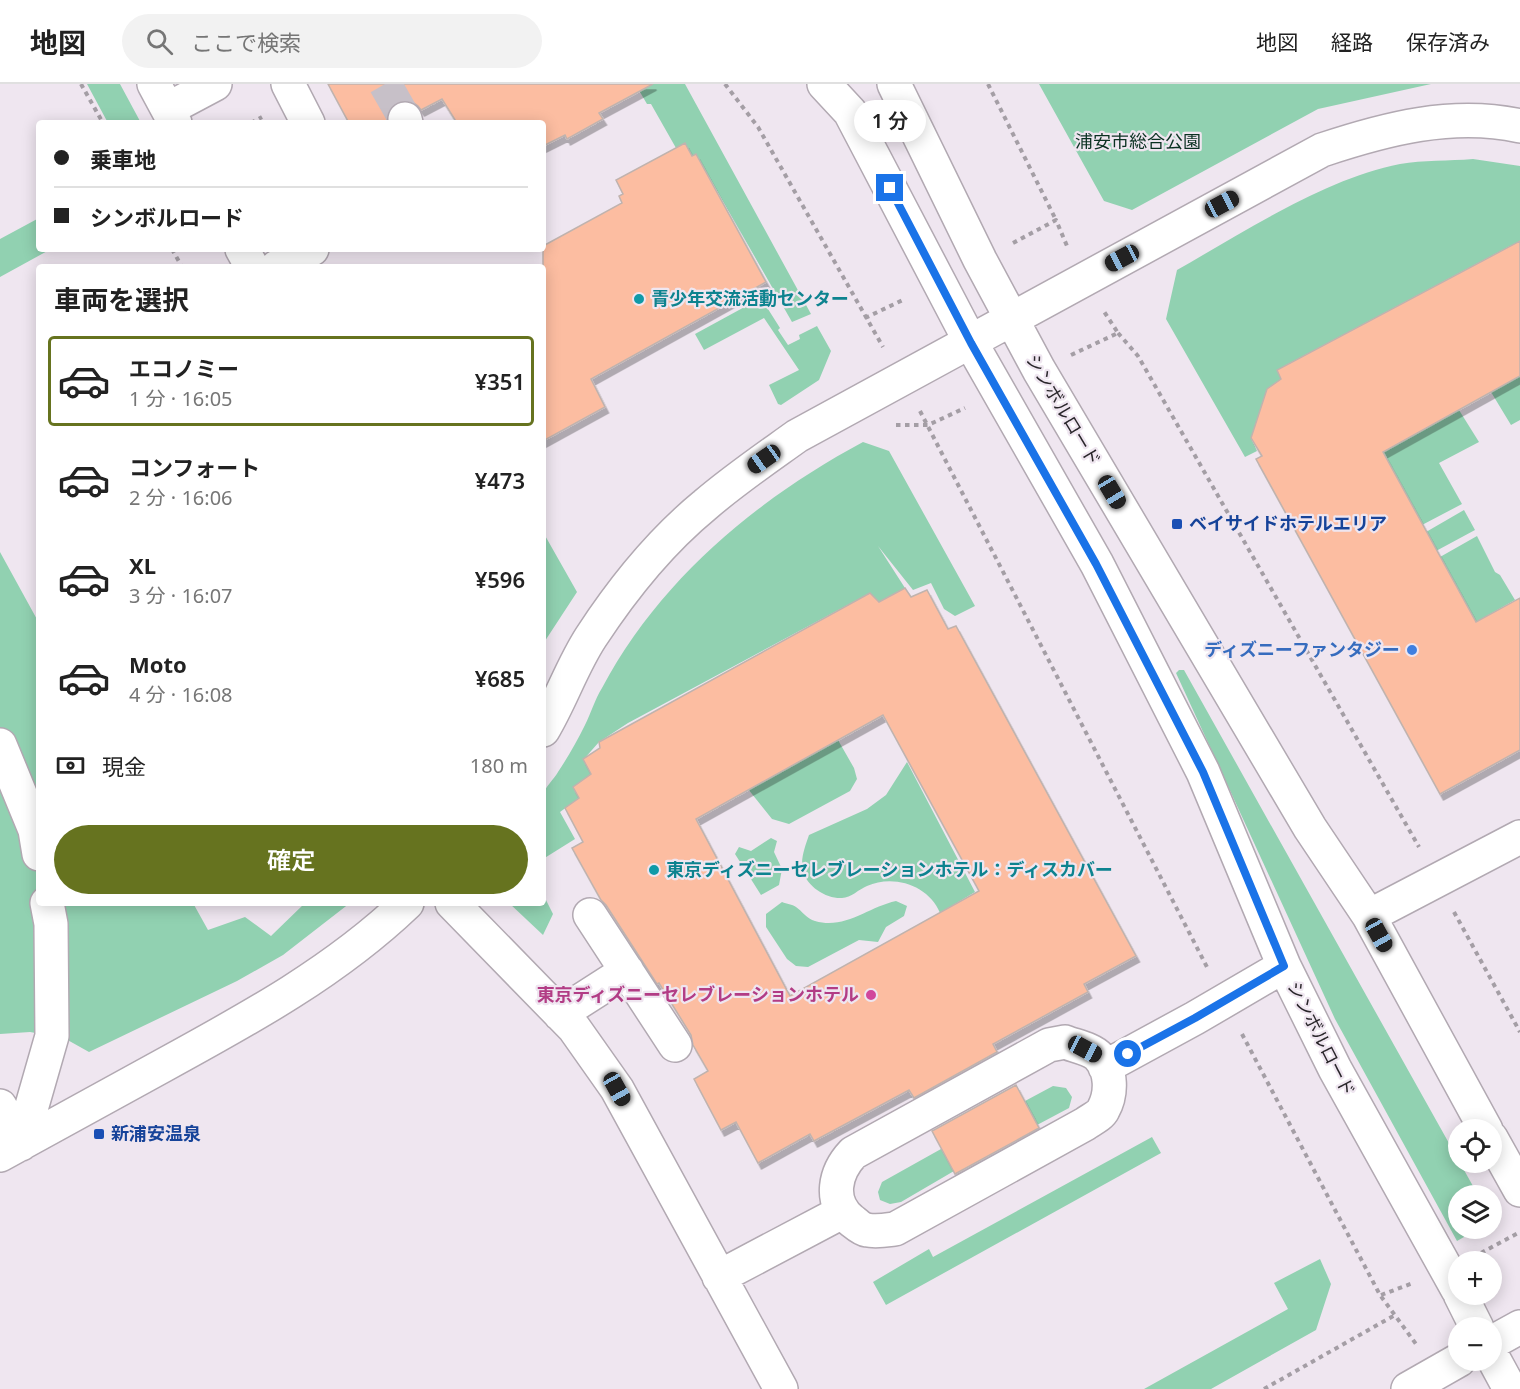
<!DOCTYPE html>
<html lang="ja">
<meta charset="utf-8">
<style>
:root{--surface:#fff;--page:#f2f2f2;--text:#222;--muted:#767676;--line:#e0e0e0;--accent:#66731f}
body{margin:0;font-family:"Noto Sans","Noto Sans JP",sans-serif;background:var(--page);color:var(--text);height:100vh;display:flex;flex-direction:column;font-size:22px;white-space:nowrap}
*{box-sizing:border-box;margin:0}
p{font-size:20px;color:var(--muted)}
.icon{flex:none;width:33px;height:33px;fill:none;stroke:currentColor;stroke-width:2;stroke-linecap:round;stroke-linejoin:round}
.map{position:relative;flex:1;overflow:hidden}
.panel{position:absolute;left:36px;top:180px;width:510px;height:642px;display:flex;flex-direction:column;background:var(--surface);border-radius:6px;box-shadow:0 3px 15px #0003}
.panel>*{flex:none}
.hud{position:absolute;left:36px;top:36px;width:510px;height:132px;border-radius:6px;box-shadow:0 3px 15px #0003;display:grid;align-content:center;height:132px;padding:0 18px;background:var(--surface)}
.tools{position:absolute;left:1448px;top:1035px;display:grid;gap:12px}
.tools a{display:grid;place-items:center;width:54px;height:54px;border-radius:50%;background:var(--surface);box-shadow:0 3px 15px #0003;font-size:30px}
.end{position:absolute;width:27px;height:27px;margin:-14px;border:8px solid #1a73e8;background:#fff;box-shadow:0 0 0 3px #fff}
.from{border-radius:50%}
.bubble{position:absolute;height:42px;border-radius:21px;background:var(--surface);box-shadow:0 3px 15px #0003;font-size:20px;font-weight:600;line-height:42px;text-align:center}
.car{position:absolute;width:18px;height:36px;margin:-18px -9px;border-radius:8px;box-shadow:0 0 4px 2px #0007;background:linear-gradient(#222 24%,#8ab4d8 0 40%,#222 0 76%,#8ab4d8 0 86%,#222 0)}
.hud b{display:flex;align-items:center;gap:21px;height:57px;font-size:22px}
.hud b+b{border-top:2px solid var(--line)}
.hud i{width:15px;height:15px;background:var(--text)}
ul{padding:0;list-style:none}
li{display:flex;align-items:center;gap:18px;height:90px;margin:0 12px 9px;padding:0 6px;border:3px solid transparent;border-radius:6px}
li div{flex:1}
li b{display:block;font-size:22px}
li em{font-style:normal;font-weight:600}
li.current{border-color:var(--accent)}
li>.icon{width:54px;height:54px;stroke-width:1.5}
h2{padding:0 18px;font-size:27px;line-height:72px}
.pay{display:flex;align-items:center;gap:15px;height:66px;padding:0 18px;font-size:22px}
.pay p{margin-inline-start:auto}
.button{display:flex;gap:12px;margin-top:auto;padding:12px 18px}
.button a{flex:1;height:69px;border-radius:36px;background:var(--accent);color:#fff;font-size:24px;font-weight:600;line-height:69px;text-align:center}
header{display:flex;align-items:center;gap:36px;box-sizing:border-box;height:84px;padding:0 30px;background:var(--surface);border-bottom:2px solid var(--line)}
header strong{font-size:28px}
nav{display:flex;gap:33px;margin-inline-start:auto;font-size:21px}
.search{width:420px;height:54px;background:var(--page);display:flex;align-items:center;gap:15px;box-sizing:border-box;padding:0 21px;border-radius:33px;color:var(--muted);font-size:22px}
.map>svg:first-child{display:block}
</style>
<header>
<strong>地図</strong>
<div class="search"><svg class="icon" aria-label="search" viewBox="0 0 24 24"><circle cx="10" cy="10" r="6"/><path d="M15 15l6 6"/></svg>ここで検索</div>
<nav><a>地図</a><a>経路</a><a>保存済み</a></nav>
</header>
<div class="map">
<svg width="1520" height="1305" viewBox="0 0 1520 1305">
<defs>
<filter id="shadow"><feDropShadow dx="3.5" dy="6" stdDeviation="0" flood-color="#0004"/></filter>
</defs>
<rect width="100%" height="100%" fill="#efe6f0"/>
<path fill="#91d1b1" d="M87,0h33l21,39h-33z
M643,0h42l126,230 -19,8 -96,-168 -4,2 -16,-8 -25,-44h-4l-10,-17z
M1039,0h392l-113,25 -186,101 -28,-9z
M1473,75l47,7v80l-8,-1 -235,125 4,9 -30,59 6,13 -12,6 -79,-138 11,-49c67,-38 147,-91 223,-106 23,-4 49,-3 73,-5z
M39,134v31h12l-51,28v-38z
M761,214l19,30 -2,2 10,15 12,-6 -1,-4 18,-9 14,25 -12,29 -38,25 -3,-1 -9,-19 30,-15 -35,-52 -60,32 -9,-16z
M1520,292v44l-9,5 -20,-33z
M1459,326l20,32 -40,21 23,41 -40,21 -39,-73z
M863,358l26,9 86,155 -20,10 -11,-7 -13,-26 -18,7 -35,-44 27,42 -26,14 -9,-9 -242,130 -29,19 -15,17 7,15 -18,13 6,11 -19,14 15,27 -32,20c0,-17 -3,-49 0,-64 2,-8 11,-16 15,-23 10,-15 19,-31 27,-47 6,-12 10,-26 17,-37 58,-109 155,-189 261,-246z
M1464,426l11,20 -39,21 -10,-19z
M543,448l34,60 -34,52z
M1477,452l18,36 5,3 15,25 -39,22 -36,-65z
M0,468l39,71v280h154l15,27 37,-13 26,19 34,-33h45l-67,52 -46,26 -148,71 -25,-14 -34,-6 -30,2z
M1179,586h5l294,525 -20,1v32l20,1 -21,12 -122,-222 -159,-346z
M838,656l16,28 3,11 -7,12 -61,33 -17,-5 -24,-30z
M907,678l68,130 -35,21c-11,-28 -47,-39 -73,-27 -8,3 -16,12 -25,12 -15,1 -35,-11 -39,-27 -3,-12 2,-24 6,-36l58,-26 19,-14z
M771,754l6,3 -3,11 8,17 -3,16 -18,10 -26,-41 4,-7 12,4z
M543,810l10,20 -10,21 -34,-32h34z
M896,817l11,5 -3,10 -18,11 -8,15 -19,-2 -51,27 -12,-1 -9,-7 -21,-32v-13l16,-12c5,2 10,2 14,5 6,4 11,12 19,14 30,9 53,-14 81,-20z
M1053,1002l13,2 6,9 -3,11 -32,17 -12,-24z
M1152,1053l9,16 -275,152 -13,-23 56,-33 4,8z
M941,1065l13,22 -53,31 -11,2 -10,-4 -2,-8 4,-10z
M1320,1175l11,25 -15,46 -105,59h-67l144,-80 -14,-26z"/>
<path fill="#fcbda1" stroke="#c0b3ae" stroke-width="1.5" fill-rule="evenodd" filter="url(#shadow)" d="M328,0h325l-54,29 4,6 -36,20 -2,-4 -22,11v-23h-86l-15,-24 -21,11 -3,-4 -7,-5h-11l-8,5 -5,7v10h-38z
M685,59l7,13 4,-2 70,128 -175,97 14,28 -62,34v-195l79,-43 -3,-7 4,-2 -7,-14z
M1520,157v135l-137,76 93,170 44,-24v152l-80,44 -184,-335 6,-3 -11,-18 16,-49 14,-10 -4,-9z
M905,504l6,9 16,-7 21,39 8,-3 180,330 -52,28 4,8 -95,52 4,8 -83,46 -5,-8 -95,51 -4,-7 -52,29 -22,-41 -15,8 -27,-51 14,-8 -15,-26 -2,-10 -32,-52 -2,1 -51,-79 -5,-5 -29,-52 11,-6 -18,-34 14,-10 -6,-11 18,-13 -8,-15 17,-11 -1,-6 271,-149 9,9zM883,631l96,176 -189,105 -94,-177z
M1016,1001l23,43 -84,46 -23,-43z"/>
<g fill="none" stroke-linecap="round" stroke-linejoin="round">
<path stroke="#c7c0c8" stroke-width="33" stroke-dasharray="33 16" stroke-linecap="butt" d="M385,0l20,35"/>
<g stroke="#b2a9b2" stroke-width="36">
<path id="minor" d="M154,0l21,39
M288,0l20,39
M824,0l26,28 121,231 126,221 106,208 81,194 51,103 123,221
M894,0l86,176 59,110 271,458 59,88 117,214
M168,25l47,-25
M405,35l1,4
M242,165l10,18
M277,183l35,-18
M543,646c18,-30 29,-64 48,-93 32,-49 69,-95 114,-132 29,-25 60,-46 92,-69l525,-286c63,-21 131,-39 198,-24
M0,661l35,85 4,24
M452,819l122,125 43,61 164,300
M590,831l85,130
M1369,832l151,-79
M560,930l67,-43
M1065,958c10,4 27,7 34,15 13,14 13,37 4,53 -3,6 -13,10 -18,14l-190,105c-8,1 -19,3 -28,1 -6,-1 -12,-7 -16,-10 -23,-19 -16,-48 2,-67l196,-108z
M1105,983l90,-49 89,-52
M0,1022l21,38
M1491,1054l29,52
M21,1060l31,-108 -1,-112 -4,-21
M0,1071c55,-30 109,-60 164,-90 86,-47 172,-94 243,-162
M719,1193l123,-65
M1460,1210l17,34
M1491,1259l29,-16
M1491,1270l19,35
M1408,1305l51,-29"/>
</g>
<path stroke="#a49ea5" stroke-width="4" stroke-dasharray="4.5 4.5" stroke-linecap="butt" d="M81,0l22,39
M725,0l33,43 125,220
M988,0l68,136
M251,39l11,-6
M1013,159l43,-23 11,26
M172,165l10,18
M865,234l40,-19
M1118,249l20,23 281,491
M1071,271l47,-22 -15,-23
M920,327l288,558
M896,341h32l37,-17
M1454,828l66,120
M1242,950l138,261 36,49
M1481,1169l39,-21
M1381,1211l32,-12
M1264,1305l131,-74"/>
<use href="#minor" stroke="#fff" stroke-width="33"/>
</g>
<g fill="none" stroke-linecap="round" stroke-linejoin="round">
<path stroke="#1a73e8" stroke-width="8" d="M890,104l81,155 125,221 107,208 81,194 -89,52 -67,36"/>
</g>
<g fill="#0f9aa8" stroke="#efe6f0" stroke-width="2">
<circle cx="639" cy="215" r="6"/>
<circle cx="654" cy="786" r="6"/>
</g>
<g fill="#1a4fb4" stroke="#efe6f0" stroke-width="2">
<rect x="1171" y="434" width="12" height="12" rx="3"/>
<rect x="93" y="1044" width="12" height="12" rx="3"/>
</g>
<circle fill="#3f7fe0" stroke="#efe6f0" stroke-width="2" cx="1412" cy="566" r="6"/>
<circle fill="#d1479c" stroke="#efe6f0" stroke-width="2" cx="871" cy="911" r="6"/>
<g text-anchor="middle" stroke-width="4.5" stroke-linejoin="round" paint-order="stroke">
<g font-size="18" fill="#0a3121" stroke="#efe6f0">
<text x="1138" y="64">浦安市総合公園</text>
</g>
<g font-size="18" font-weight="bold" fill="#0d838f" stroke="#efe6f0" text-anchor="start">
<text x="651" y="221">青少年交流活動センター</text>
<text x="666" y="792">東京ディズニーセレブレーションホテル：ディスカバー</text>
</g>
<g font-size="18" fill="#29262a" stroke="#efe6f0">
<text transform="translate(1063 326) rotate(59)" y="6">シンボルロード</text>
<text transform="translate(1321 955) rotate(63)" y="6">シンボルロード</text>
</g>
<g font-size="18" font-weight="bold" fill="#164399" stroke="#efe6f0" text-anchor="start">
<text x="1189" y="446">ベイサイドホテルエリア</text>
<text x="111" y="1056">新浦安温泉</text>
</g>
<g font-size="18" font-weight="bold" fill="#366cbe" stroke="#efe6f0" text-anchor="end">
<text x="1400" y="572">ディズニーファンタジー</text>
</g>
<g font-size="18" font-weight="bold" fill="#b23c85" stroke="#efe6f0" text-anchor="end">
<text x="859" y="917">東京ディズニーセレブレーションホテル</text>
</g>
</g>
</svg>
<div class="tools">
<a><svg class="icon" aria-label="locate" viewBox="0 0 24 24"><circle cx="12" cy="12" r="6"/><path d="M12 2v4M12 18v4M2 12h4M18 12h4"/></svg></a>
<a><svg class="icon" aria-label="layers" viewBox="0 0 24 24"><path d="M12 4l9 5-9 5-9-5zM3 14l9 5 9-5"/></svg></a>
<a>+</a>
<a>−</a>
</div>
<i class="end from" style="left:1128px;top:970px"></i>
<i class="end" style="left:890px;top:104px"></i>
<div class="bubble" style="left:854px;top:16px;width:72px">1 分</div>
<i class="car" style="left:1222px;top:120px;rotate:62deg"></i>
<i class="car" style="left:1122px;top:174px;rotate:242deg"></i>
<i class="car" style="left:764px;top:375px;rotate:235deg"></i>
<i class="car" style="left:1112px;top:408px;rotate:149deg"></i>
<i class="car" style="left:1379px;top:851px;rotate:151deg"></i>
<i class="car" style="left:1085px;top:965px;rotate:118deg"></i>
<i class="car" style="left:617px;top:1005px;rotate:151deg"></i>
<div class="hud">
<b><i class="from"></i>乗車地</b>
<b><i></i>シンボルロード</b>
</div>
<section class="panel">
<h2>車両を選択</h2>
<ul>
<li class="current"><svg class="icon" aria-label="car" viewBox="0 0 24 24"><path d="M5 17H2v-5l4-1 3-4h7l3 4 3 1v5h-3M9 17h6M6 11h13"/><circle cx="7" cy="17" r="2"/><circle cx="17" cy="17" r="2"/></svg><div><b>エコノミー</b><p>1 分 · 16:05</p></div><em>¥351</em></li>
<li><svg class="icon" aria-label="car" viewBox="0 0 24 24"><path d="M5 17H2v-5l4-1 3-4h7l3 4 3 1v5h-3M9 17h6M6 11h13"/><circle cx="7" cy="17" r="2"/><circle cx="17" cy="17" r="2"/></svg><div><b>コンフォート</b><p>2 分 · 16:06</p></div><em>¥473</em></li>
<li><svg class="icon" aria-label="car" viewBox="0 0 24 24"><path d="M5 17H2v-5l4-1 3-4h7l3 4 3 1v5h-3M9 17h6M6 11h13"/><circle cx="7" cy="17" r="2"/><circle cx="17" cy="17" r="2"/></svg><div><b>XL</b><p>3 分 · 16:07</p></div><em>¥596</em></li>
<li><svg class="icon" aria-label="car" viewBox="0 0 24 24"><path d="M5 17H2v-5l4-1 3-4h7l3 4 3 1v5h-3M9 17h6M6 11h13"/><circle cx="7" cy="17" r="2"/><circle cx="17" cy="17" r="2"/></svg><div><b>Moto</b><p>4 分 · 16:08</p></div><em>¥685</em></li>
</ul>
<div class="pay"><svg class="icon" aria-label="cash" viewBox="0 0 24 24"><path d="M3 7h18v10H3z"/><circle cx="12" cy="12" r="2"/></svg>現金<p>180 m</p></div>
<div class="button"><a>確定</a></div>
</section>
</div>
